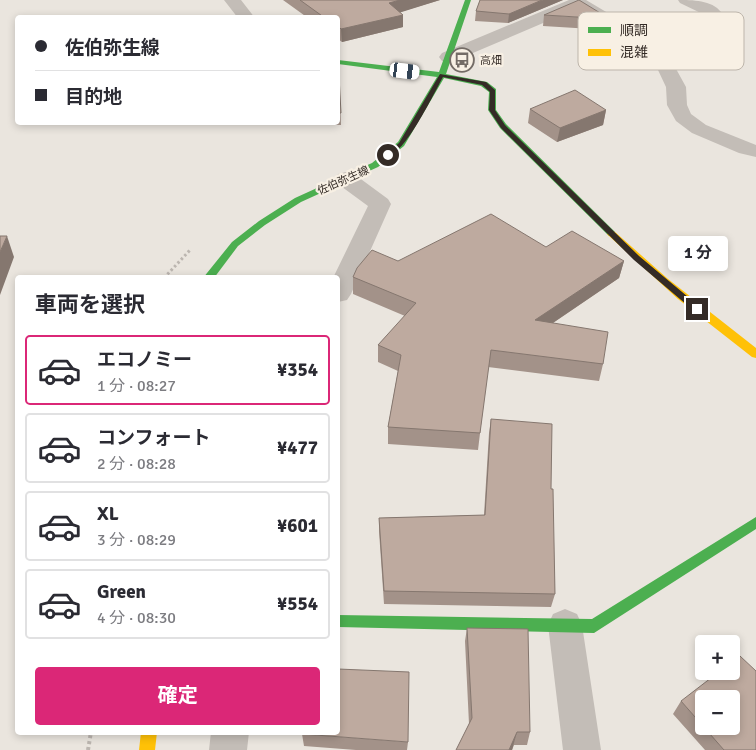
<!DOCTYPE html>
<html lang="ja">
<meta charset="utf-8">
<style>
:root{--surface:#fff;--page:#f7f7f7;--text:#2b2b33;--muted:#7c7c81;--line:#e1e1e2;--accent:#db2777}
body{margin:0;font-family:Signika,"Noto Sans JP",sans-serif;background:var(--page);color:var(--text);height:100vh;display:flex;flex-direction:column;font-size:19px;white-space:nowrap}
*{box-sizing:border-box;margin:0}
p{font-size:16px;color:var(--muted)}
.icon{flex:none;width:28px;height:28px;fill:none;stroke:currentColor;stroke-width:2;stroke-linecap:round;stroke-linejoin:round}
.map{position:relative;flex:1;overflow:hidden}
.side{position:absolute;left:15px;top:275px;width:325px;height:460px;display:flex;flex-direction:column;background:var(--surface);border-radius:5px;box-shadow:0 2px 8px #0003}
.side>*{flex:none}
.top-card{position:absolute;left:15px;top:15px;width:325px;height:110px;border-radius:5px;box-shadow:0 2px 8px #0003;display:grid;align-content:center;height:110px;padding:0 20px;background:var(--surface)}
.fabs{position:absolute;left:695px;top:635px;display:grid;gap:10px}
.fabs a{display:grid;place-items:center;width:45px;height:45px;border-radius:5px;background:var(--surface);box-shadow:0 2px 8px #0003;font-size:25px}
.end{position:absolute;width:22px;height:22px;margin:-11px;border:6px solid #342b26;background:#fff;box-shadow:0 0 0 2px #fff}
.from{border-radius:50%}
.bubble{position:absolute;height:35px;border-radius:5px;background:var(--surface);box-shadow:0 2px 8px #0003;font-size:16px;font-weight:700;line-height:35px;text-align:center}
.car{position:absolute;width:15px;height:30px;margin:-15px -8px;border-radius:6px;box-shadow:0 0 4px 1px #0007;background:linear-gradient(#fff 24%,#345 0 40%,#fff 0 76%,#345 0 86%,#fff 0)}
.top-card b{display:flex;align-items:center;gap:18px;height:48px;font-size:19px}
.top-card b+b{border-top:1px solid var(--line)}
.top-card i{width:12px;height:12px;background:var(--text)}
ul{padding:0;list-style:none}
li{display:flex;align-items:center;gap:15px;height:70px;margin:0 10px 8px;padding:0 10px;border:2px solid var(--line);border-radius:5px}
li div{flex:1}
li b{display:block;font-size:19px}
li em{font-style:normal;font-weight:700}
li.current{border-color:var(--accent)}
li>.icon{width:45px;height:45px;stroke-width:1.5}
h2{padding:0 20px;font-size:22px;line-height:60px}
.primary-button{display:flex;gap:10px;margin-top:auto;padding:10px 20px}
.primary-button a{flex:1;height:58px;border-radius:5px;background:var(--accent);color:#fff;font-size:20px;font-weight:700;line-height:58px;text-align:center}
.map>svg:first-child{display:block}
</style>
<div class="map">
<svg width="756" height="750" viewBox="0 0 756 750">
<rect width="100%" height="100%" fill="#eae5de"/>
<g fill="none" stroke-linecap="round" stroke-linejoin="round">
<path stroke="#bcb6b0" stroke-width="3" stroke-dasharray="2.5 2.5" stroke-linecap="butt" d="M164,278l27,-29"/>
<path stroke="#bcb6b0" stroke-width="4" stroke-dasharray="3 3" stroke-linecap="butt" d="M88,750l3,-18"/>
<path fill="#c3bdb7" fill-rule="evenodd" d="M224,0h17l14,18h-17z
M569,0h17l59,35 10,16 20,16 11,20 1,18 4,9 15,11 50,20v12l-17,-4 -47,-20 -16,-12 -9,-16 -1,-18 -8,-17 -16,-12 -10,-16 -56,-33 -122,52 -6,1 -6,-1 -3,-4 3,-4z
M678,0c14,0 34,0 43,12l-2,4h-12l-27,-13z
M346,172l8,2 34,25 3,5 -40,90 -4,6 -9,2v-24h-5l35,-72 -30,-22 -3,-5 3,-5z
M565,609l12,5 5,11 19,125h-38l-15,-125 5,-11z
M211,732h38l-2,18h-38z"/>
<path fill="#4caf50" fill-rule="evenodd" d="M465,0h6l-25,74 41,8 9,7v21l10,14 109,108v4h-6l-109,-108 -12,-18 1,-18 -8,-6 -37,-8 -40,68 -26,21 -77,35 -36,23 -27,21 -24,32h-11l29,-36 27,-21 36,-23 77,-35 26,-21 39,-65 -99,-13v-4l101,12z
M756,517v12l-162,104 -256,-6v-12l254,4z"/>
<path fill="#ffc107" fill-rule="evenodd" d="M612,231l3,1 53,47 88,69v10l-4,-1 -74,-58 -69,-63 -2,-2z
M141,732h16l-2,18h-16z"/>
</g>
<path fill="#a39289" d="M283,0h157l-40,12 3,3v12l-61,15 -4,-3v-21h-30z
M480,0h83l-55,23 -33,-2 1,-10z
M544,15l66,4 -2,11 -65,-4z
M338,76h1l2,49 -41,-1v-2h38z
M530,109l76,1 -3,15 -46,17 -29,-19z
M546,247l78,14 -5,17 -66,45 50,41 -4,17 -111,-14 -10,83 -90,-6v-17l10,-56 -20,-9v-17l27,-29 -52,-22v-17l45,-16z
M491,419l60,70 4,105 -4,13 -167,-3 -5,-73v-13l105,-3 5,-82z
M467,628l63,104 -3,13h-13l-2,5h-56l13,-26 -4,-83z
M681,701l75,49h-51l-32,-36z
M302,734l106,8 -1,8h-51l-52,-4z"/>
<path fill="#85776f" d="M400,0h40l-51,16v-13z
M543,0h20l-55,23 1,-9z
M403,15v12l-61,15 -1,-13z
M606,110l-3,15 -46,17 3,-14z
M7,236l7,21 -14,38v-43z
M624,261l-5,17 -87,59 3,-17z
M517,732l-5,18h-3z"/>
<path fill="#beaa9f" stroke="#85776f" fill-rule="evenodd" d="M300,0h100l-11,3 14,12 -62,14 -3,-3v-8h-13z
M480,0h62l-33,14 -33,-3z
M579,0l31,19 -66,-4z
M338,76h1l2,37h-3z
M575,90l31,20 -46,18 -30,-19z
M491,214l55,33 26,-16 52,30 -89,59 73,12 -5,32 -112,-14 -11,83 -92,-6 13,-72 -23,-10 38,-42 -63,-26 4,-9 15,-18 26,11z
M0,236h7l-7,16z
M491,419l61,5 -1,65h2l2,105 -171,-3 -5,-73 106,-3z
M467,628l61,1 2,103h-13l-8,18h-53l16,-32z
M740,656l16,15v79h-32l-43,-49 39,-30h11v-8zM704,699h27v27h-27z
M338,669l71,3 -1,70 -106,-8v-2h36z"/>
<path fill="#342b26" d="M440,74l46,8 9,8v20l10,15 134,131 61,51v4h-6l-60,-51 -133,-132 -12,-18 1,-18 -8,-7 -39,-8c-9,16 -39,80 -57,79v-2l13,-11z"/>
<defs>
<g id="bus-ring" transform="scale(1.25)"><circle r="9.5" fill="#f8f0e4" stroke="#746c66" stroke-width="1.5"/><path d="M-5-6H5V4H4V6H2V4H-2V6H-4V4H-5ZM-3.5-4V0h7V-4ZM-3.5 1.2v1.5H-2V1.2ZM2 1.2v1.5H3.5V1.2Z" fill="#746c66"/></g>
</defs>
<g fill-rule="evenodd">
<use href="#bus-ring" x="462" y="60"/>
</g>
<g text-anchor="middle" stroke-width="4.5" stroke-linejoin="round" paint-order="stroke">
<g font-size="11" fill="#342b26" stroke="#f8f0e4" text-anchor="start">
<text x="480" y="64">高畑</text>
</g>
<g font-size="11" fill="#342b26" stroke="#f8f0e4">
<text transform="translate(343 180) rotate(-24)" y="4">佐伯弥生線</text>
</g>
</g>
<rect x="578" y="12" width="166" height="58" rx="8" fill="#f8f0e4" stroke="#bdb5ab" stroke-width="1"/>
<rect x="588" y="27" width="23" height="6" fill="#4caf50"/>
<rect x="588" y="49" width="23" height="7" fill="#ffc107"/>
<g font-size="14" fill="#342b26">
<text x="620" y="35">順調</text>
<text x="620" y="57">混雑</text>
</g>
</svg>
<div class="fabs">
<a>+</a>
<a>−</a>
</div>
<i class="end from" style="left:388px;top:155px"></i>
<i class="end" style="left:697px;top:309px"></i>
<div class="bubble" style="left:668px;top:236px;width:60px">1 分</div>
<i class="car" style="left:405px;top:71px;rotate:97deg"></i>
<div class="top-card">
<b><i class="from"></i>佐伯弥生線</b>
<b><i></i>目的地</b>
</div>
<section class="side">
<h2>車両を選択</h2>
<ul>
<li class="current"><svg class="icon" aria-label="car" viewBox="0 0 24 24"><path d="M5 17H2v-5l4-1 3-4h7l3 4 3 1v5h-3M9 17h6M6 11h13"/><circle cx="7" cy="17" r="2"/><circle cx="17" cy="17" r="2"/></svg><div><b>エコノミー</b><p>1 分 · 08:27</p></div><em>¥354</em></li>
<li><svg class="icon" aria-label="car" viewBox="0 0 24 24"><path d="M5 17H2v-5l4-1 3-4h7l3 4 3 1v5h-3M9 17h6M6 11h13"/><circle cx="7" cy="17" r="2"/><circle cx="17" cy="17" r="2"/></svg><div><b>コンフォート</b><p>2 分 · 08:28</p></div><em>¥477</em></li>
<li><svg class="icon" aria-label="car" viewBox="0 0 24 24"><path d="M5 17H2v-5l4-1 3-4h7l3 4 3 1v5h-3M9 17h6M6 11h13"/><circle cx="7" cy="17" r="2"/><circle cx="17" cy="17" r="2"/></svg><div><b>XL</b><p>3 分 · 08:29</p></div><em>¥601</em></li>
<li><svg class="icon" aria-label="car" viewBox="0 0 24 24"><path d="M5 17H2v-5l4-1 3-4h7l3 4 3 1v5h-3M9 17h6M6 11h13"/><circle cx="7" cy="17" r="2"/><circle cx="17" cy="17" r="2"/></svg><div><b>Green</b><p>4 分 · 08:30</p></div><em>¥554</em></li>
</ul>
<div class="primary-button"><a>確定</a></div>
</section>
</div>
